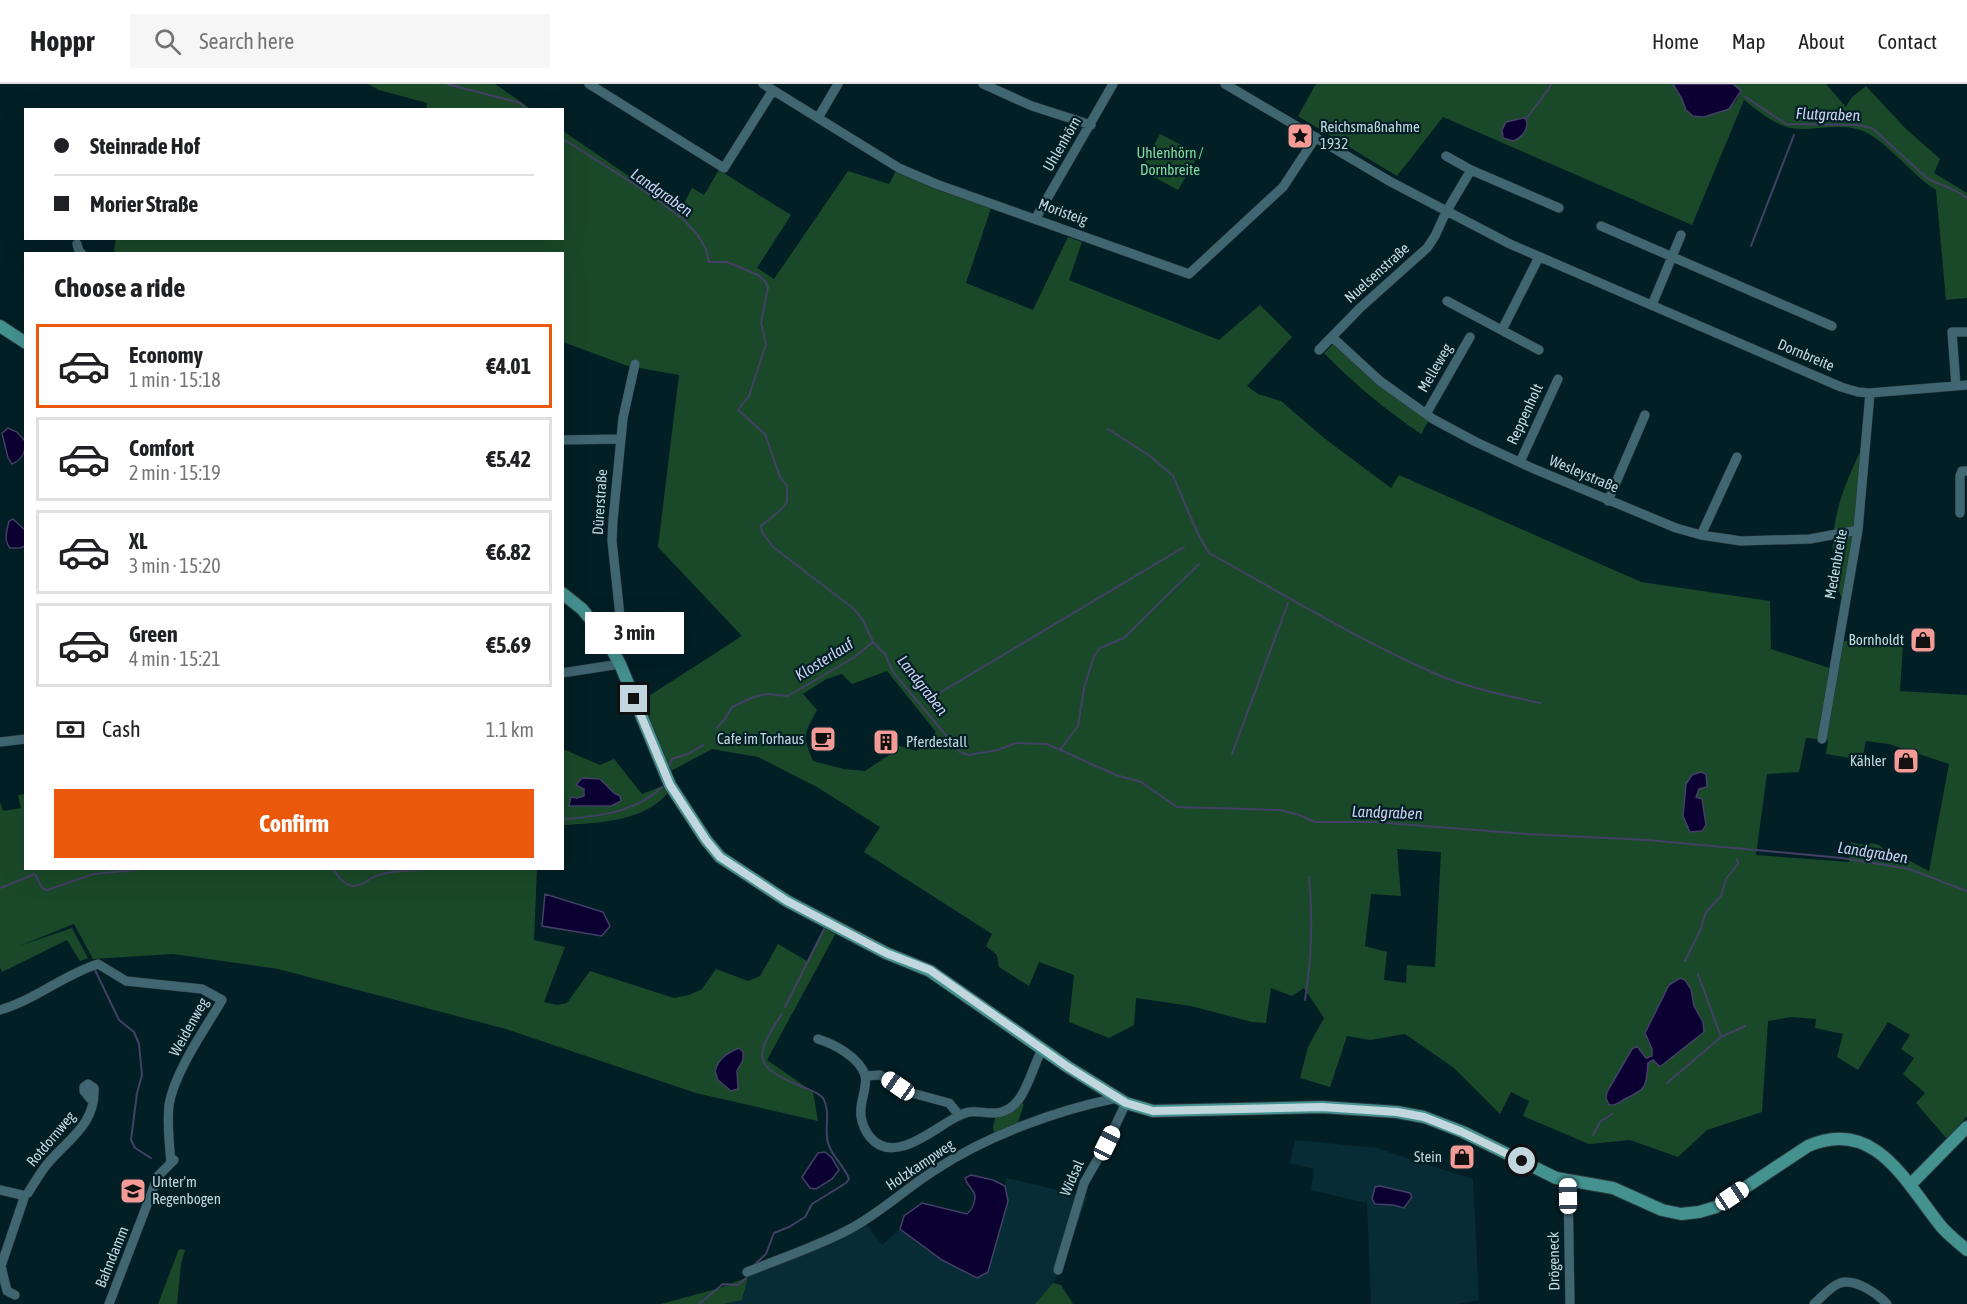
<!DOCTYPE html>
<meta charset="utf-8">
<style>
:root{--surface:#fff;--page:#f6f6f6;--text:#202124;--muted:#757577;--line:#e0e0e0;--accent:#ea580c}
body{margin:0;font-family:"Asap Condensed",sans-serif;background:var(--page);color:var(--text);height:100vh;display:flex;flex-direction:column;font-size:22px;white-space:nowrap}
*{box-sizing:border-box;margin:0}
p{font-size:20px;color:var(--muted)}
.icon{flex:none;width:33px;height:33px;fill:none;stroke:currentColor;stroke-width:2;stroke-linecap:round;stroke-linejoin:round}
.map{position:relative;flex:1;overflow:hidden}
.side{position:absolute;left:24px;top:168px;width:540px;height:618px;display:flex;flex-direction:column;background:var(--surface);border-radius:0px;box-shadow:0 6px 24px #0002}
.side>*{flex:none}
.top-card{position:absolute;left:24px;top:24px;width:540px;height:132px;border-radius:0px;box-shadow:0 6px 24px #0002;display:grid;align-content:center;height:132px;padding:0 30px;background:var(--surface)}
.end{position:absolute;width:27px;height:27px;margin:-14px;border:8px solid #c2d7dd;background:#111;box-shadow:0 0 0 3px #111}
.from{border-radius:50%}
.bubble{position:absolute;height:42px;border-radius:0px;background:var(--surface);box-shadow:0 6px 24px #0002;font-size:20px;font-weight:700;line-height:42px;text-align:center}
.car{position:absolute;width:18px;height:36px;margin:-18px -9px;border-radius:8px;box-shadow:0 0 4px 2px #0007;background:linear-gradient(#fff 24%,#345 0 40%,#fff 0 76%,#345 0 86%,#fff 0)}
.top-card b{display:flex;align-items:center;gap:21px;height:57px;font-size:22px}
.top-card b+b{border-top:2px solid var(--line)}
.top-card i{width:15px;height:15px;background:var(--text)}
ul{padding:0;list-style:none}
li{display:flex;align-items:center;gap:18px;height:84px;margin:0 12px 9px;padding:0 18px;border:3px solid var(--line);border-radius:0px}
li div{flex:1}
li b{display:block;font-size:22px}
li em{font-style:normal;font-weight:700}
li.current{border-color:var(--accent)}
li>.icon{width:54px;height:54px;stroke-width:1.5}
h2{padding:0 30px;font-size:27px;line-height:72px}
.pay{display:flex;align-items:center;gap:15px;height:66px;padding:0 30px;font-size:22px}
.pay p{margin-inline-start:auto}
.action{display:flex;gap:12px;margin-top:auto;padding:12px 30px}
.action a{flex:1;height:69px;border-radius:0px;background:var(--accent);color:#fff;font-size:24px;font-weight:700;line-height:69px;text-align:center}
header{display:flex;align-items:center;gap:36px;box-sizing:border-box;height:84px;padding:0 30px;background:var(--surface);border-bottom:2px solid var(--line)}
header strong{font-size:28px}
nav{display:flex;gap:33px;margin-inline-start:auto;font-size:21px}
.search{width:420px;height:54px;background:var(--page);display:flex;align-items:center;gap:15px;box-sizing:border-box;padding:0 21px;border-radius:0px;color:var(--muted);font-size:22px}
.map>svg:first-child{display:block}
</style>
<header>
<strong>Hoppr</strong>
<div class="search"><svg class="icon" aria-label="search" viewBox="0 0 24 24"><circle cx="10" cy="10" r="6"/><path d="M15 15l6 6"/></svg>Search here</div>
<nav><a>Home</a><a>Map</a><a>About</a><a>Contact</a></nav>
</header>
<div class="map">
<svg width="1967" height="1220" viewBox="0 0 1967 1220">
<rect width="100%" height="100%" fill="#021f26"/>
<path fill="#082c36" d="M1295,1056l81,8 97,31 6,121 -21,4h-87l-4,-101 -56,-13 3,-21 -24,-6z
M1006,1094l81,19 -26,72 -8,14 -17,21h-312l18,-4 6,-23 116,-56 18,24 18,-16 42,31 46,12 20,-71 -3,-15z"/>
<path fill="#1a4929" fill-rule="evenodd" d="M368,0h127l36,25h-105l1,-6 -48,-13z
M1316,0h357l9,15 4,11c24,2 45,9 55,-19l-8,-7h93l20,23 6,-10 14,-11 39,42 35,31 -6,14 33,20v105l-21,2 -10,-110c-25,-15 -51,-52 -76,-60 -22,-8 -46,2 -69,-2 -18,-4 -33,-17 -47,-28l-52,125 -249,-108 -46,59 -99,-60z
M563,47l117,80 12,-23 12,7 15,-25 72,45 -34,53 17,11 74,-108 41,13 7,-13 39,18 56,19 -25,75 67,27 35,-73 14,5 -13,38 150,60 41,-35 32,32 -45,49 11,8 23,7 43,37 67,50 8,-13 242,107 129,19 1,48 65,21 6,-29 61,3 -3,47 67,4v421l-20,23 -31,-36 9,-10 -22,-19 11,-16 -13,-9 9,-14 -22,-13 -30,48 -21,-13 6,-23 -28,-6 1,-9 -25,-2 -23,4 -6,91 -55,18 -29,27 -48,-17 -41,4 -66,-28 6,-15 -18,-9 -11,22 -46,-46 -49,-34 -35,6 -23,-4 -17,51 -30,-9 8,-31 16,-29 -20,-30 -12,8 -21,-8 -5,35 -14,-1 -61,-16 -55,-8 -2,27 -25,13 -40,-16 5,-47 -35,-13 -10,24 -30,-19 -2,-12 -11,-9 6,-12 -128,-82 16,-25 -63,-40 -59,-30 -46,-8 -43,23 -28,-71 101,-65 -84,-89 21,-172 -51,-9 -65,-24 -1,-88h-445l-3,-4 2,-12h446zM887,587l49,61 -19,19 -21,-6 -4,8 -27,18 -21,-2 -31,-8c-11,-26 -9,-27 4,-51l-14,-16 23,-15 16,-5 10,10zM1806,654l22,2 -2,14 36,6 4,-19 23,3 60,20 -20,107 -21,-11 -20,-5c-13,-20 -18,-6 -37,-13l-2,20 -93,-7 11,-81 32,-2zM1397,765l44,3 -6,115 -28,-2 -1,18 -22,-3 3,-28 -22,-6 6,-52 30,2z
M1160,50l39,20 -21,36 -37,-20z
M1333,260h3l93,76 -8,14c-35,-24 -67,-50 -97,-81z
M1861,366l-5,72 -12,75h-3c-18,-56 -4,-97 20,-147z
M563,665l37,16 14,-6 28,35 23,-9 4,6c-22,31 -73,32 -106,34z
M25,710l1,74 511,1 -3,71 31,7 -21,55 13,3 10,-2 23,-32 84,27 15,-3 13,-6 14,-20 32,12 12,-5 18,-32 29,17 18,-34 11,6 -69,127 46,32 5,29 -122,-28 -190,-64 -228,-60 -105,-15 -80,5 -19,-35 -55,22 53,-18 16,30 -8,3 -13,-21 -65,32 -2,-5v-165l3,9 18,-3 -3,-13z
M1020,1018l4,2 -7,21 -22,11 -2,-9 3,-12z
M179,1165l6,1 -4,14 -4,40h-19z
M748,1193l-6,23 -18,4h-63l59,-16z
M1053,1199l8,2 12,19h-38z"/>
<path fill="#0c0032" stroke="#434065" stroke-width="1.5" d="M1673,0h60l8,7 -12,18 -25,8 -11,-1 -7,-6 -4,-11z
M1523,34l3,1c3,10 -3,18 -13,22l-10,-3 -1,-8 4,-8z
M8,344l9,4 8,9c1,10 -3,19 -13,23l-4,-6 -6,-25z
M13,435l12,11v16l-5,2h-10c-7,-9 -3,-17 -1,-27z
M1701,688l5,2 1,13 -8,2 -3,8 6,2 4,26 -4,6 -12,1 -7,-16 3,-32 6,-9z
M582,694l18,1 14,14 6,3 1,5 -10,5h-42l2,-9 6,1 7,-2v-7l-8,-4z
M545,810l58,18 7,14 -8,10 -60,-10z
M1680,894l5,2 6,9 3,17 9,16 1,10 -43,34h-2l-6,-6 -5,3c-2,22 0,25 -21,35 -7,3 -10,8 -18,7l-3,-7 1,-6 25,-43 5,-3 9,12 6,-2v-7l-7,-16 24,-48z
M739,964l4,4v8l-6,11 1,18 -7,2 -13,-11 -3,-9c4,-13 12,-18 24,-23z
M825,1068l7,6 7,12 -7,9 -16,10 -6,-1 -8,-11 16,-24z
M971,1091l22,5 12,6 3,15 -20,71 -11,6 -35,-18 -42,-31 4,-13 18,-13 45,11c5,-4 11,-16 6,-23 -3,-5 -6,-6 -8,-13z
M1380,1102l30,7 2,4 -8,11 -11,-3 -18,-1 -3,-5 3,-12z"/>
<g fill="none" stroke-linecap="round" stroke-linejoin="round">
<path stroke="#434065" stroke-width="2" d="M447,0l73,19 7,7
M1744,12l42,28 72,1 14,3 56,51 28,12 11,7
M1526,35l22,-29 3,-6
M562,54l92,59 29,22 14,15 9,15 3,13h18l31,13 7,6 3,6 -7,36 5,21 -17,52 -11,14 27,24 15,43 7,9v16l-5,7 -21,17 1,6 11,15 81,62 9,11 10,22 -20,16 -65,38 -21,-2 -13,3 -22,10 -7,12 -8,9
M1751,162l43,-111
M1108,345l42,27 23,20 25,58 11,19c74,41 148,86 225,120 33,15 71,22 106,30
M873,558l12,12 8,18 67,80 8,3 30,-5 18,-7 31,1 69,31 25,7 36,25 103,3 19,5 16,7h60l152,12 120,6 195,18 67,11 58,22
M936,611l248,-148
M1060,666l18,-24 6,-38 10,-32 6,-8 24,-10 75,-74
M1232,670l56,-151
M669,682l3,-7 16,-5 15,-9
M562,735c35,-2 74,-7 100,-32
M333,784c5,9 10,17 21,18 10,0 12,-6 20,-9 19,-8 41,-6 61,-9
M0,804l35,-14 7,14 5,2 47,-16 60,-6
M1685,877l15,-30 6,-19 15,-16 5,-17 12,-15 -1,-5
M95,886l24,50 15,12 5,12 3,31 -5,18 -6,47 4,8 16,10
M1698,890l23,63
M1305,916c7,-42 8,-81 4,-123
M785,923l40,-80
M1667,999l54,-46 24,-11
M1593,1051l7,-13 12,-8
M753,1182l13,-12 8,-21 15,-6 16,-10 7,-13 34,-21 3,-4c-5,-14 -17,-22 -21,-36 -4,-13 3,-32 -5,-45 -5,-6 -13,-8 -20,-11 -48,-20 -52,-28 -21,-73
M699,1220l24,-20 15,1 8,-7"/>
<g stroke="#2b363a" stroke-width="10">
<path id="minor" d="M589,0l135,84 49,-78
M763,0l136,84 37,16 253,90 94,-87 33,-50
M983,0l49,22 59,19
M1225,0l166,98 119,62 331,143 17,5 12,1 97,-8
M818,34l20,-34
M1446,72l25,14 88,38
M1036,134l77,-134
M1601,142l231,100
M77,160l2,7 3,3
M1447,217l92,49
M1652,221l29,-70
M1502,246l37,-73
M1332,253l48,44 53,38 43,23 56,26 144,60 25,7 40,6 69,-2 48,-9
M1319,266l41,-42 67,-60 8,-12 11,-24 25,-42
M1956,302l-4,-54h15
M1426,330l44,-77
M562,356l58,-1
M1520,378l38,-83
M1608,417l37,-86
M1960,429v-37l2,-5h5
M1701,451l36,-78
M605,553l12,-11 3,-10 -8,-75 1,-21 10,-102 12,-54
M562,589l58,-9
M1822,655l36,-209 12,-137
M0,658l26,-3
M0,926c35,-10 63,-35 98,-46l28,17 76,8 20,11c-17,29 -48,73 -53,105 -2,19 0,38 2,57
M818,955c16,5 41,18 47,36 3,13 -6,27 -4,41 1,7 4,15 9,21 22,27 59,-4 81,-17 23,-13 22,-7 44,-7 30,-1 35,-43 47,-63
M865,992l15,-1 28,17 41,11 10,12
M1568,1097l2,123
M0,1106l22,5
M28,1109c7,-11 13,-22 21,-31 21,-24 47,-39 45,-74l-6,-4 -4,3v4l9,11
M1058,1186l26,-87 23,-40 19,-40
M747,1188c32,-13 71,-26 101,-42 31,-16 57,-41 87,-60 51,-34 122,-60 182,-72
M15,1211l-8,-4 -6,-25 23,-68
M109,1220l49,-128 16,-16
M1814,1220c8,-7 17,-18 26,-21 15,-5 38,11 47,21"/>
</g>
<g stroke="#2b363a" stroke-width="14">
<path id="major" d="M0,242l26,17
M562,509l20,16 23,28 15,27 50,121 36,55 14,17 67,44 99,52 44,18 138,96 58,36 27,8 169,-4 75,5 27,5 39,15 93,46 57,10 49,22 19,4 18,-2 17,-5 92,-61c66,-29 97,35 132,79 7,9 18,17 27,25
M1911,1100l56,-57"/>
</g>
<use href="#minor" stroke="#406671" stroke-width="9"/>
<use href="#major" stroke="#449290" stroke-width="12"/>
</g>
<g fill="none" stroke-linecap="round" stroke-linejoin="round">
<path stroke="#c2d7dd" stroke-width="8" d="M634,615l36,86 36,55 14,17 67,44 99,52 44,17 138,97 58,36 27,8 169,-4 75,5 27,5 38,15 60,29"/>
</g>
<defs>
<g id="sight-square" transform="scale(1.35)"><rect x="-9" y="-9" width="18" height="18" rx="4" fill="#f59b96" stroke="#021f26"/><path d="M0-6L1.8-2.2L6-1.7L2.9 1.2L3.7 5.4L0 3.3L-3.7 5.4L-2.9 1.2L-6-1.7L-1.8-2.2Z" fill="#111"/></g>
<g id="shop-square" transform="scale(1.35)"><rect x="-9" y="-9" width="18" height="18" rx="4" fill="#f59b96" stroke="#021f26"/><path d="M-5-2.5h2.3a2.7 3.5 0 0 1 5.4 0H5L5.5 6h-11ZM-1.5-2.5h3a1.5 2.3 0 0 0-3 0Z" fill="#111"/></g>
<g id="cafe-square" transform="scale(1.35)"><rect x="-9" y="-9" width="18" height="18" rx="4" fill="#f59b96" stroke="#021f26"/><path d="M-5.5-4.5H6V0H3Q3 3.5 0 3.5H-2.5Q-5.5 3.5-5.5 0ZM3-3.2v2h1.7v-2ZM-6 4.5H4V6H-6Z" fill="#111"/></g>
<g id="building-square" transform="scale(1.35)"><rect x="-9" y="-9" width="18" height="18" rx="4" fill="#f59b96" stroke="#021f26"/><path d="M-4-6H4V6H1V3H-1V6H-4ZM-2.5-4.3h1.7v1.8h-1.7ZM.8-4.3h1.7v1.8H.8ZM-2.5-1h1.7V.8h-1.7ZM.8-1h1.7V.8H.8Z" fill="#111"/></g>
<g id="school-square" transform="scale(1.35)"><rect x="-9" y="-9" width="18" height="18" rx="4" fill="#f59b96" stroke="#021f26"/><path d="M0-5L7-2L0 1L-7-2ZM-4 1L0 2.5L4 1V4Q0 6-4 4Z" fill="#111"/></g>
</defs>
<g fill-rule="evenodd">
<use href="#sight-square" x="1300" y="52"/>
<use href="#shop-square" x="1923" y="556"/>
<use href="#cafe-square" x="823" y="655"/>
<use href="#building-square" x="886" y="658"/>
<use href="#shop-square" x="1906" y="677"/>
<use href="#shop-square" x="1462" y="1073"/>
<use href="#school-square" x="133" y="1107"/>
</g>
<g text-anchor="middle" stroke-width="4.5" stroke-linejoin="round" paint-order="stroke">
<g font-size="15" fill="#c2d7dd" stroke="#021f26" text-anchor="end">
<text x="1320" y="48" text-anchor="start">Reichsmaßnahme<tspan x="1320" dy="17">1932</tspan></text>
<text x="1904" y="561">Bornholdt</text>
<text x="804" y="660">Cafe im Torhaus</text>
<text x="906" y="663" text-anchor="start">Pferdestall</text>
<text x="1886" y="682">Kähler</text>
<text x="1442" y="1078">Stein</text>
<text x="152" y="1103" text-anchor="start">Unter'm<tspan x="152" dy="17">Regenbogen</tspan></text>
</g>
<g font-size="15" fill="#c2d7dd" stroke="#021f26">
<text transform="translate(1062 60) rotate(-60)" y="5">Uhlenhörn</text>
<text transform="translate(1063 128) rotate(20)" y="5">Moristeig</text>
<text transform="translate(1377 189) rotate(-42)" y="5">Nuelsenstraße</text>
<text transform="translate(1806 271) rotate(23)" y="5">Dornbreite</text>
<text transform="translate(1435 284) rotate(-60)" y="5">Melleweg</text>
<text transform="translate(1525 330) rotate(-65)" y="5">Reppenholt</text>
<text transform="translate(1584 390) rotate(23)" y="5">Wesleystraße</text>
<text transform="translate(600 418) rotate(-86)" y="5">Dürerstraße</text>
<text transform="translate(1836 480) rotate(-80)" y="5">Medenbreite</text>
<text transform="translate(189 943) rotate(-61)" y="5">Weidenweg</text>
<text transform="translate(51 1055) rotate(-50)" y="5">Rotdornweg</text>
<text transform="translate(920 1081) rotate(-34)" y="5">Holzkampweg</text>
<text transform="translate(1072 1094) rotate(-66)" y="5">Widsal</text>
<text transform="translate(112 1173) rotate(-68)" y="5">Bahndamm</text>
<text transform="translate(1554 1177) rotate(-91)" y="5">Drögeneck</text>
</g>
<g font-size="15" fill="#85dc9d" stroke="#021f26">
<text x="1170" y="74">Uhlenhörn /<tspan x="1170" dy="17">Dornbreite</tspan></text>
</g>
<g font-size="16" font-style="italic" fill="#cecff3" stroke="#021f26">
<text transform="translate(1828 30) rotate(2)" y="6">Flutgraben</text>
<text transform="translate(662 108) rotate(35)" y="6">Landgraben</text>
<text transform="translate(824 575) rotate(-32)" y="6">Klosterlauf</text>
<text transform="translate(923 601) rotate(52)" y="6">Landgraben</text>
<text transform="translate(1387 728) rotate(2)" y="6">Landgraben</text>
<text transform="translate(1873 768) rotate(9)" y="6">Landgraben</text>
</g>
</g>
</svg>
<i class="end from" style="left:1522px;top:1077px"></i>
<i class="end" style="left:634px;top:615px"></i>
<div class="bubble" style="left:585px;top:528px;width:99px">3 min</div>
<i class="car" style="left:898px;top:1002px;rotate:305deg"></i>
<i class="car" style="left:1107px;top:1059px;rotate:26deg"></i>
<i class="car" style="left:1568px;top:1112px;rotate:359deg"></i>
<i class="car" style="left:1732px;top:1112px;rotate:56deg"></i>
<div class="top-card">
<b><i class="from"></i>Steinrade Hof</b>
<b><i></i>Morier Straße</b>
</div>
<section class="side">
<h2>Choose a ride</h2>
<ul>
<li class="current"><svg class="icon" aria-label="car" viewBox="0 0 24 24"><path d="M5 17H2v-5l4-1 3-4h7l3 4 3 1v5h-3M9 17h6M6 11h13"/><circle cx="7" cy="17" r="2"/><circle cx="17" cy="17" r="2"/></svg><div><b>Economy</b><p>1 min · 15:18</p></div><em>€4.01</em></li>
<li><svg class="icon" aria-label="car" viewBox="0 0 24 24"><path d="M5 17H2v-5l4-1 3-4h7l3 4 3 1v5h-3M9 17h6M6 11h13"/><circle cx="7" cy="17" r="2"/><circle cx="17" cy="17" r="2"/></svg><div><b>Comfort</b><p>2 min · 15:19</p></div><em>€5.42</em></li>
<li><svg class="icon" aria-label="car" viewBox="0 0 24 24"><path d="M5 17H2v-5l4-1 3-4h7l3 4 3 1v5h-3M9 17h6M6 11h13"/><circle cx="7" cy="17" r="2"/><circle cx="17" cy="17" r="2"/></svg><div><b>XL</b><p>3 min · 15:20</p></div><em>€6.82</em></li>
<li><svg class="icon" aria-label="car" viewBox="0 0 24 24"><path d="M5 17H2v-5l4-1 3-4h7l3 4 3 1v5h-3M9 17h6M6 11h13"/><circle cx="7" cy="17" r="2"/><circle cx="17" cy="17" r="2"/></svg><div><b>Green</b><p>4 min · 15:21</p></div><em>€5.69</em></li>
</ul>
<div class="pay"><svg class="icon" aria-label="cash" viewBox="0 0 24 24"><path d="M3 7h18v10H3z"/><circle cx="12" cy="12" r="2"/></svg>Cash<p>1.1 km</p></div>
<div class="action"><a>Confirm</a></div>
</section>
</div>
